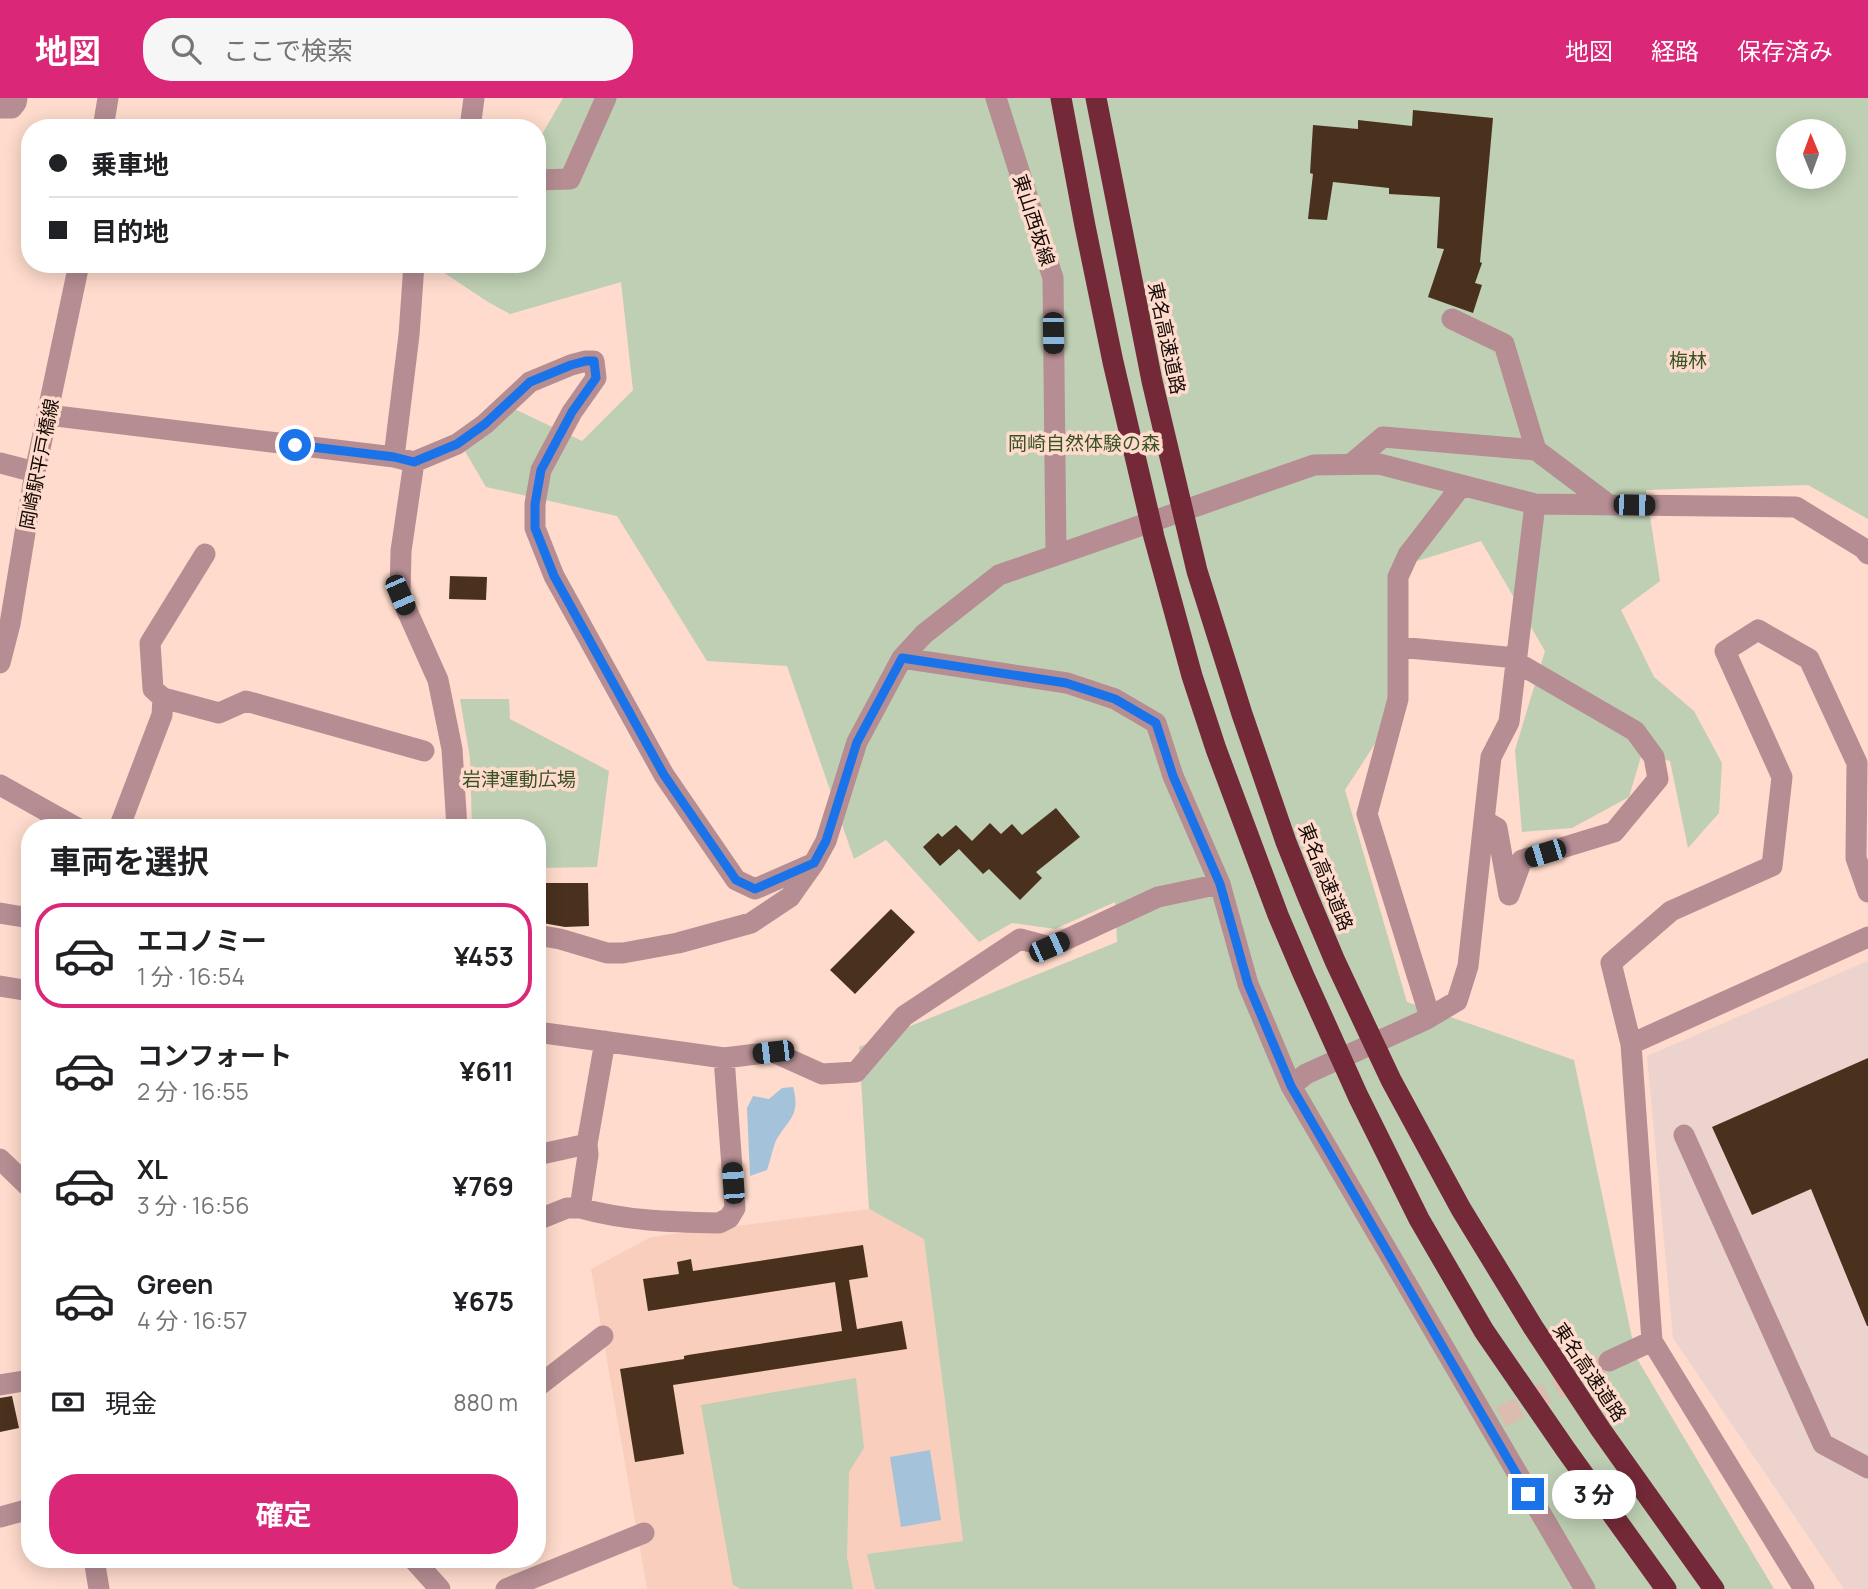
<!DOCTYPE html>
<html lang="ja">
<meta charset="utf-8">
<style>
:root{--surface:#fff;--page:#f6f6f6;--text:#202124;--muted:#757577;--line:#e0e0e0;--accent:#db2777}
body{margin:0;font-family:Manrope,"Noto Sans JP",sans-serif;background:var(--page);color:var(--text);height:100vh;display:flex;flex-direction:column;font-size:26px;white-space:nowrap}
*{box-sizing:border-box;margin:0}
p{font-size:23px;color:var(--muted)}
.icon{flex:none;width:38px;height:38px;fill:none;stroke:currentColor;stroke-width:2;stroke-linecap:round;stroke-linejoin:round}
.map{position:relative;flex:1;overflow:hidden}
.side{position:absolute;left:21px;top:721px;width:525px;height:749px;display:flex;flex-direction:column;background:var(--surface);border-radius:28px;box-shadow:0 4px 18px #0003}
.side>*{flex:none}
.hud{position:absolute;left:21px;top:21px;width:525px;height:154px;border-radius:28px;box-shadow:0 4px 18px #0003;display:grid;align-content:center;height:154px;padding:0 28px;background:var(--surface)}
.needle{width:46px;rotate:359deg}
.buttons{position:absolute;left:1776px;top:21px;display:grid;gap:14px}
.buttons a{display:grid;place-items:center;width:70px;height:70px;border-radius:50%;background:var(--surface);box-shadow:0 4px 18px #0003;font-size:35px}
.end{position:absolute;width:32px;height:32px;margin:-16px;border:9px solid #1a73e8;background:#fff;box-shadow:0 0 0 4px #fff}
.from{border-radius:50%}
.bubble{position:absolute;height:49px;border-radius:24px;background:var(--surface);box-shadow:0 4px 18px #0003;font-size:23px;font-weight:700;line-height:49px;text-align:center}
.car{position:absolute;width:21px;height:42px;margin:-21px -10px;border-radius:9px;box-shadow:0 0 5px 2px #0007;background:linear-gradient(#222 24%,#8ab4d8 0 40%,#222 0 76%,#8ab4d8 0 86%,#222 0)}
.hud b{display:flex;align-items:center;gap:24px;height:66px;font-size:26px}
.hud b+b{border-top:2px solid var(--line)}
.hud i{width:18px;height:18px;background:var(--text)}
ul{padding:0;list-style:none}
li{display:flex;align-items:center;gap:21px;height:105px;margin:0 14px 10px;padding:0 14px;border:4px solid transparent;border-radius:28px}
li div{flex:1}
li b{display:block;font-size:26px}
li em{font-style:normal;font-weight:700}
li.selected{border-color:var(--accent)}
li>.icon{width:63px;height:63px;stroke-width:1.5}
h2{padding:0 28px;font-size:32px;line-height:84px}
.pay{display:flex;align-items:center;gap:18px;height:77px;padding:0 28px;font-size:26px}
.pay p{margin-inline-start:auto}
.button{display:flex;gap:14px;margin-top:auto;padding:14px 28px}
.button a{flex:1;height:80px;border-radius:28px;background:var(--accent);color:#fff;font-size:28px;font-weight:700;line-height:80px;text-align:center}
header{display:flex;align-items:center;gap:42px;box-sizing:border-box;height:98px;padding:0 35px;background:var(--accent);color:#fff}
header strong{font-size:33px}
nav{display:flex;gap:38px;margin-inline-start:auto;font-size:24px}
.search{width:490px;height:63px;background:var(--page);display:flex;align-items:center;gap:18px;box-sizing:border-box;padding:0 24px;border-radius:28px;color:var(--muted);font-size:26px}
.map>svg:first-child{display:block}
</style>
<header>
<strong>地図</strong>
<div class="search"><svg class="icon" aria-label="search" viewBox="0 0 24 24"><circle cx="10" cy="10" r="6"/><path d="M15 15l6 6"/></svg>ここで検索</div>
<nav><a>地図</a><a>経路</a><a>保存済み</a></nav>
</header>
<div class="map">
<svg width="1868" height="1491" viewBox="0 0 1868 1491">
<rect width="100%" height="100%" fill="#fedbcc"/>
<path fill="#f9cebd" d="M869,1111l55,30 39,302 -96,13 8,35h-228l-56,-320 60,-32z"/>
<path fill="#edd3cd" d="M1868,863v628h-24l-171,-251 -26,-282z"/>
<path fill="#becfb3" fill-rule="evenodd" d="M563,0h1305v421l-60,-34 -162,5 14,91 -39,29 33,67 40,34 28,52 -3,50 -31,35 -18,-87 -28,-8 -13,44 -57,31 -50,4 -7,-82 30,-99 -64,-110 -73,23 -4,135 -59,91 62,212 167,58 62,297 138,232h-899l-8,-35 96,-13 -39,-302 -55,-30 -10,-162 258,-105 -2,-40 -60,27 -43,-6 -33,19 -93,-102 -32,19 -67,-193 -80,-5 -90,-145 -131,-29 -27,-46 47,-36 76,36 51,-51 -12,-108 -111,32 -22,-12 -57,-38h106v-121zM1788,33h46v46h-46z
M460,601h49l1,20 99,52 -12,96 -60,1v-40h-65l-2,-70z
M856,1280l8,70 -15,24 -2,85 6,32h-112l-8,-4 -32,-180z"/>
<path fill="#a4c3da" d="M793,989c9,31 -8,34 -18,56 -3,9 -5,18 -8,27l-17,6 -3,-68 6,-12 16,3 13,-11z
M930,1352l11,70 -40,7 -11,-70z"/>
<path fill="#49311e" d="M1413,12l80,8 -13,144 2,1 -7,20 7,2 -9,28 -45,-16 16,-48 -7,-1 3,-51 -51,-3v-6l-56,-6 -6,38 -19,-1 5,-45 -3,-1 3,-48 45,4v-9l54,6z
M450,478l37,1 -1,23 -37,-1z
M1056,710l24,29 -44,35 6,6 -22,22 -31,-31 -6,5 -24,-25 -19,17 -17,-19 15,-14 4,4 14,-12 16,16 18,-18 11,11 11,-10 10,11z
M537,785h51l1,43 -24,1 -28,-5z
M891,811l24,23 -60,62 -25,-24z
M1868,960v268h-1l-56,-137 -59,26 -40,-88z
M863,1147l5,32 -19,3 8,49 45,-8 5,28 -234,36 11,69 -49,8 -15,-93 64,-10v-3l4,-1 154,-24 -7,-49 -187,29 -5,-32 36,-5 -2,-12 14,-3 2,12z
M12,1298l7,32 -19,4v-34z"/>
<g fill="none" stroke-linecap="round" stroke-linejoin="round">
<path stroke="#dbbcae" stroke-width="21" stroke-dasharray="21 10" stroke-linecap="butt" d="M1501,1319l108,-56"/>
<path stroke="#b58d92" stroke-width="21" d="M996,0l57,180 3,276
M0,10h12l4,-5 1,-5
M103,30l5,-30
M470,30l4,-30
M537,82l33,-1 36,-81
M48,317l346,42 20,5 43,-18 28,-20 45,-42 41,-17 15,-4h8l2,17 -24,34 -31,58 -6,34v24l19,48 110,199 72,105 19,9 59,-26
M1536,352l73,55
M394,359l15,-122 5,-71
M414,364l-13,89 -1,44 38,85 14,69 5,79
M0,365l35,9
M1351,366l32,-27 153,13 -32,-106 -52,-25
M1535,406l-26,218 -18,35 -23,209 -11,35 -32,19 -119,54 -15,12 294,503
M205,456l-55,89 3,46 10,9 56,15 27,-12 178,50
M1398,549l119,11
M902,560l165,25 48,16 41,24 17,53 47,108 28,100 43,102
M0,565l10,-39 25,-152 44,-208
M0,687l77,43
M1485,723l12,7 12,67 13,-35 92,-28 44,-53 -4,-22 -19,-26 -119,-69
M119,730l43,-113 1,-17
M0,815l30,5
M537,837l23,4 47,14h16l55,-10 73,-20 39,-26 24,-34 12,-22 31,-99 45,-84 22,-24 75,-59 315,-110 65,-1 156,40 261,3 67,41 5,6
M0,888l30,5
M1430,919l-63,-203 31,-115v-122l10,-22 54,-70
M537,934l187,26 11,150 -6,10 -10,5c-48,-1 -93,-2 -139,-15
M1631,946l237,-107
M724,960l49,-6 49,22 34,-2 48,-56 116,-77 30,8 108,-50 62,-13
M1684,1037l139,309 45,24
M537,1057l50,-11
M0,1061l30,29
M537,1122l30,-12h13l8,-53 -1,-11 18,-103
M1609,1263l43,-20
M0,1287l30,-5
M537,1289l66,-51
M0,1419l30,-8
M94,1461l5,30
M413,1461l27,30
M506,1491l138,-56
M1804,1491l-152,-248 -21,-297 -20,-81 60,-52 101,-45 10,-89 -57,-126 33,-21 51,29 48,104 -1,95 12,34"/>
<path stroke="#742938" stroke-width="21" d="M1061,0l24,128 28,136 41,175 38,139 24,73 62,166 26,61 54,120 61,123 65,112 82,119 100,139
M1096,0l56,283 45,190 45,143 44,128 22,55 27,64 56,119 70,129 72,118 68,103 113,159"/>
</g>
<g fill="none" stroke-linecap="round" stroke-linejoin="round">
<path stroke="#1a73e8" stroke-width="9" d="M295,347l99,12 20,5 43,-18 28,-20 45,-42 41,-17 15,-4h8l2,17 -24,34 -31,58 -6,34v24l19,48 110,199 72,105 19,9 59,-26 12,-22 31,-99 45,-84 164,25 49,16 41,24 17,53 47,108 28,100 43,102 237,408"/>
</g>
<g text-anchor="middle" stroke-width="7" stroke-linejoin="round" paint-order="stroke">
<g font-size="19" fill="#140905" stroke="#fedbcc">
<text transform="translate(1034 122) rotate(72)" y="7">東山西坂線</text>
<text transform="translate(1167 240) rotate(78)" y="7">東名高速道路</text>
<text transform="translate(39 366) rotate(-79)" y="7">岡崎駅平戸橋線</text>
<text transform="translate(1326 779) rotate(68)" y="7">東名高速道路</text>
<text transform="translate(1590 1274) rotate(56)" y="7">東名高速道路</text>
</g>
<g font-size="19" fill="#395225" stroke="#fedbcc">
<text x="1688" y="269">梅林</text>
<text x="1084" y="352">岡崎自然体験の森</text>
<text x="519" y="688">岩津運動広場</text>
</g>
</g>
</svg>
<div class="buttons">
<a><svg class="needle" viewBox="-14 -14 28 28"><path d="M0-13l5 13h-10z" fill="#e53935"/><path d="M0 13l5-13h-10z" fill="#757577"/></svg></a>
</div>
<i class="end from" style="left:295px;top:347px"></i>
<i class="end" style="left:1528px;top:1396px"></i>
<div class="bubble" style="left:1552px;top:1372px;width:84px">3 分</div>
<i class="car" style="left:1053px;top:235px;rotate:179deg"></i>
<i class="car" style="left:1634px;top:407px;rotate:91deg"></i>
<i class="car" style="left:400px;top:497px;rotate:156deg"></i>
<i class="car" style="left:1545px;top:755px;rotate:253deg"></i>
<i class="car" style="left:1049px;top:849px;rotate:66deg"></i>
<i class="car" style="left:773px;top:954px;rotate:263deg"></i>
<i class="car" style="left:733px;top:1085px;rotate:356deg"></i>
<div class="hud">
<b><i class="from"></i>乗車地</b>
<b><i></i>目的地</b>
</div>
<section class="side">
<h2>車両を選択</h2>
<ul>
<li class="selected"><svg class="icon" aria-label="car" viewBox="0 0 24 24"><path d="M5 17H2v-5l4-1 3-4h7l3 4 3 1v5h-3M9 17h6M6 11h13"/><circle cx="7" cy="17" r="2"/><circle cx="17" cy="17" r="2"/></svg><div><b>エコノミー</b><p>1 分 · 16:54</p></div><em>¥453</em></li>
<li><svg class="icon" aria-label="car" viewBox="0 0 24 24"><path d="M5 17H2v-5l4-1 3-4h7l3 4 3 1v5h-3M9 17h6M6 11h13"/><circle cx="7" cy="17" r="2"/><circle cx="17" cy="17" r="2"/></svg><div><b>コンフォート</b><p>2 分 · 16:55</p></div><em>¥611</em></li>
<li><svg class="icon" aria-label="car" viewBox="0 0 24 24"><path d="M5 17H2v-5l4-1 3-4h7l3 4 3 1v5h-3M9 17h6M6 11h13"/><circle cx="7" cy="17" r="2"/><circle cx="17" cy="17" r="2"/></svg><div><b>XL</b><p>3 分 · 16:56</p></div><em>¥769</em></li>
<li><svg class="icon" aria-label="car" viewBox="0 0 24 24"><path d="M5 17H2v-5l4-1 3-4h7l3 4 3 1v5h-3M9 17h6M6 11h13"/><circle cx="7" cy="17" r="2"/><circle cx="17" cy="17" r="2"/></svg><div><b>Green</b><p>4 分 · 16:57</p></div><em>¥675</em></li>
</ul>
<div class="pay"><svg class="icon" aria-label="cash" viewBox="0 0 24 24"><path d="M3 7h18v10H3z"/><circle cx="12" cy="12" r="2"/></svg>現金<p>880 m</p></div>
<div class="button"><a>確定</a></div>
</section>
</div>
